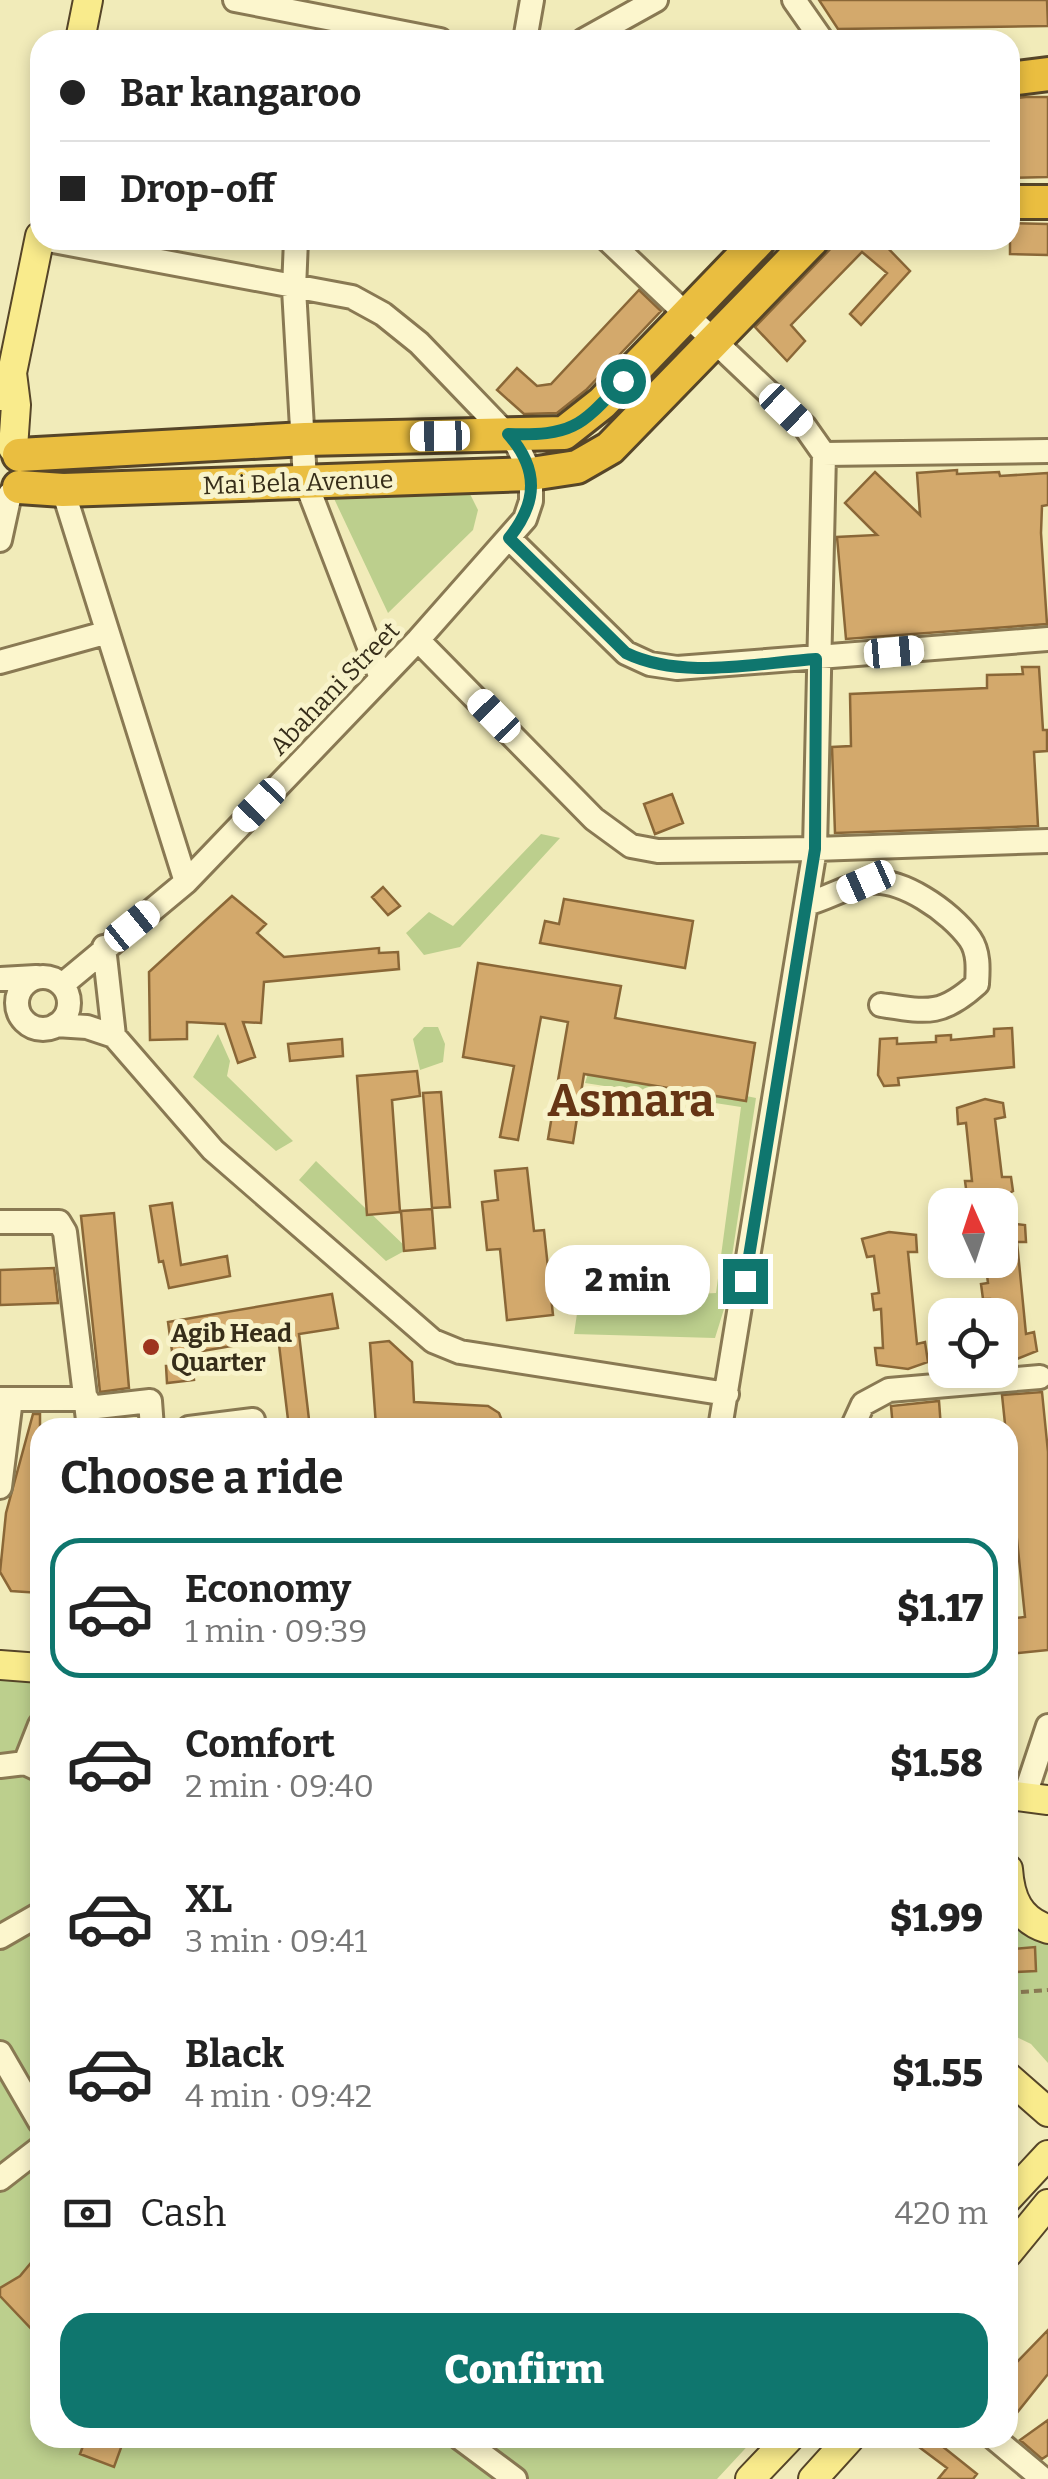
<!DOCTYPE html>
<meta charset="utf-8">
<style>
:root{--surface:#fff;--page:#f6f6f6;--text:#222;--muted:#767676;--line:#e0e0e0;--accent:#0f766e}
body{margin:0;font-family:Bitter,serif;background:var(--page);color:var(--text);height:100vh;display:flex;flex-direction:column;font-size:38px;white-space:nowrap}
*{box-sizing:border-box;margin:0}
p{font-size:32px;color:var(--muted)}
.icon{flex:none;width:55px;height:55px;fill:none;stroke:currentColor;stroke-width:2;stroke-linecap:round;stroke-linejoin:round}
.map{position:relative;flex:1;overflow:hidden}
.panel{position:absolute;left:30px;top:1418px;width:988px;height:1030px;display:flex;flex-direction:column;background:var(--surface);border-radius:30px;box-shadow:0 5px 15px #0003}
.panel>*{flex:none}
.guide{position:absolute;left:30px;top:30px;width:990px;height:220px;border-radius:30px;box-shadow:0 5px 15px #0003;display:grid;align-content:center;height:220px;padding:0 30px;background:var(--surface)}
.needle{width:65px;rotate:357deg}
.fabs{position:absolute;left:928px;top:1188px;display:grid;gap:20px}
.fabs a{display:grid;place-items:center;width:90px;height:90px;border-radius:20px;background:var(--surface);box-shadow:0 5px 15px #0003;font-size:50px}
.end{position:absolute;width:45px;height:45px;margin:-22px;border:12px solid #0f766e;background:#fff;box-shadow:0 0 0 5px #fff}
.from{border-radius:50%}
.bubble{position:absolute;height:70px;border-radius:30px;background:var(--surface);box-shadow:0 5px 15px #0003;font-size:32px;font-weight:800;line-height:70px;text-align:center}
.car{position:absolute;width:30px;height:60px;margin:-30px -15px;border-radius:12px;box-shadow:0 0 8px 2px #0007;background:linear-gradient(#fff 24%,#345 0 40%,#fff 0 76%,#345 0 86%,#fff 0)}
.guide b{display:flex;align-items:center;gap:35px;height:95px;font-size:38px}
.guide b+b{border-top:2px solid var(--line)}
.guide i{width:25px;height:25px;background:var(--text)}
ul{padding:0;list-style:none}
li{display:flex;align-items:center;gap:30px;height:140px;margin:0 20px 15px;padding:0 10px;border:5px solid transparent;border-radius:30px}
li div{flex:1}
li b{display:block;font-size:38px}
li em{font-style:normal;font-weight:800}
li.current{border-color:var(--accent)}
li>.icon{width:90px;height:90px;stroke-width:1.5}
h2{padding:0 30px;font-size:45px;line-height:120px}
.pay{display:flex;align-items:center;gap:25px;height:110px;padding:0 30px;font-size:38px}
.pay p{margin-inline-start:auto}
.button{display:flex;gap:20px;margin-top:auto;padding:20px 30px}
.button a{flex:1;height:115px;border-radius:30px;background:var(--accent);color:#fff;font-size:40px;font-weight:800;line-height:115px;text-align:center}
.map>svg:first-child{display:block}
</style>
<div class="map">
<svg width="1048" height="2479" viewBox="0 0 1048 2479">
<rect width="100%" height="100%" fill="#f1ebb9"/>
<path fill="#bccf8d" d="M329,488h138l11,22 -5,20 -85,83z
M541,834l19,4 -100,109 -36,8 -18,-22 23,-21 24,14z
M424,1027h14l7,17 -2,18 -23,8 -7,-31z
M218,1034l12,27 -3,15 66,65 -17,10 -83,-74z
M591,1064l165,34 -32,211 -9,29 -141,-4 5,-34 137,-7 25,-186 -156,-24z
M316,1161l92,88 -22,12 -87,-81z
M0,1677l40,2v759h715l-38,41h-717z
M1008,1911l40,31v121l-17,-19 -23,-11z"/>
<path fill="#d3a96c" stroke="#8a6737" stroke-width="2.5" d="M819,0h228l1,26 -210,3z
M1026,97h22v80l-38,1v-68h8l-1,-12z
M1010,223l38,1v31l-38,-1z
M839,240h41l30,31 -49,54 -11,-11 37,-41 -25,-21 -71,73 14,16 -18,20 -32,-34z
M639,290l22,21 -75,79 -29,23 -33,1 -27,-24 20,-22 20,18 14,-2z
M957,470v4l42,-2 1,4 48,-3v32l-6,1 -1,27 6,91 -201,15 -9,-102 40,-2 -32,-32 30,-31 45,43 -3,-42z
M1022,667h17l4,63h4v21l-13,1 4,74 -203,7 -3,-86 19,-1 -1,-52 137,-6v-13l36,-1z
M672,794l11,29 -28,11 -11,-30z
M383,887l17,19 -12,9 -16,-18z
M232,896l34,28 -9,9 27,24 95,-9v5l19,-1 1,17 -135,13 -3,41 -18,-1 12,35 -17,6 -13,-39 -38,-2v17l-37,1 -1,-68z
M564,899l129,22 -8,47 -145,-25 5,-22 14,3z
M478,963l143,23 -6,32 140,25 -9,58 -162,-27 -11,69 -25,-4 20,-117 -27,-5 -23,123 -18,-3 14,-71 -51,-9z
M1012,1028l2,39 -116,11 1,7 -15,1 -6,-11 2,-36 17,-1v6l39,-2v-6l15,-1v5l43,-4v-7z
M342,1039l1,17 -53,5 -2,-17z
M417,1071l3,25 -28,4 8,112 -33,3 -10,-139z
M441,1092l9,115 -18,1 -9,-115z
M985,1099l18,4 2,14 -10,2 7,58h9l2,14 -15,8 -31,-3 -2,-15h7l-6,-58 -8,1 -1,-16z
M527,1168l7,63 10,-1 9,85 -46,5 -7,-71 -13,1 -5,-48 16,-2 -3,-29z
M172,1203l9,62 46,-9 3,20 -61,12 -6,-27 -4,1 -9,-56z
M432,1209l3,39 -31,3 -3,-40z
M114,1213l15,175 -29,4 -19,-176z
M1000,1222l25,3 1,17h-9l9,92 8,-2 3,19 -20,8 -17,-2v-42h-9l-1,-16h-7l-2,-15 7,-1 -3,-23h15z
M889,1232l27,3 1,17h-9l9,92 8,-2 3,20 -20,7 -31,-4 -2,-17h8l-2,-39 -7,1 -2,-16 7,-1 -5,-37 -7,1 -5,-18z
M54,1268l4,35 -58,2v-35z
M332,1294l6,34 -39,6 11,94h-21l-12,-100 -30,5 2,10 -58,10 3,27 -27,3 -1,-17h8l-6,-44z
M389,1341l23,21 2,40 74,4 11,7 6,15 -129,-2 -6,-83z
M1042,1392l6,60v198l-40,4v-35l17,-2 -23,-222z
M939,1401l2,27h-48l-2,-22z
M33,1414h7v179l-29,-2 -11,-19 6,-59z
M1035,1947l1,24 -21,1 -2,-23z
M40,2252v86l-40,-42v-8l20,-12z
M1048,2330v44l-40,50v-68l8,7z
M1048,2420v35l-6,4 -22,-19z
M86,2438l36,7 -8,22 -34,-13z
M907,2438h25l45,36 -4,5h-35l9,-11z"/>
<g fill="none" stroke-linecap="round" stroke-linejoin="round">
<g stroke="#897953" stroke-width="28">
<path id="minor" d="M235,0l205,40
M794,0l28,40
M525,40l7,-40
M584,40l72,-40
M48,240l304,57 31,17 36,29 98,102 14,29v27l-6,18 -107,121 -232,242 -124,103
M296,240l-2,49 11,191 76,198
M608,240l197,187 19,27 -9,395 -95,579
M824,454l224,-3
M63,490l123,392
M509,538l117,115 24,11 27,4 371,-29
M0,540l10,-46
M418,640l176,179 37,27 27,5 157,-2 233,-8
M0,662l105,-29
M806,904c20,-5 39,-17 59,-21 34,-8 86,29 105,56 9,13 8,30 7,45 -35,32 -50,28 -96,21
M104,947l10,89
M17 1003a26 26 0 1 1 52 0a26 26 0 1 1-52 0Z
M0,979l36,-2
M56,1025l31,2 27,9 99,114 220,191 27,11 267,42
M0,1222h59l6,10 24,196
M0,1399h87
M88,1408l62,-7 2,27
M189,1428l64,-8 1,8
M852,1428l11,-24 26,-14 151,-13
M0,1487l11,-88
M25,1763l15,-38
M0,1766l25,-3 15,7
M1024,1798l24,-72
M0,1937l40,-23
M0,2053l40,69
M0,2179l40,-31
M460,2438l55,41
M994,2438l49,41"/>
</g>
<g stroke="#564528" stroke-width="32">
<path id="major" d="M80,40l8,-40
M12,373l4,32 -3,43
M0,396l12,-23 28,-137
M0,1665l40,3
M1008,1795l40,5
M1008,1869c2,29 11,51 40,60
M1008,2077l40,35
M1008,2198l40,-43
M1008,2253l40,-49
M750,2479l39,-41
M813,2479l37,-41"/>
</g>
<g stroke="#564528" stroke-width="38">
<path id="highway" d="M1010,79l38,-5
M1010,202h38
M19,455l286,-16 259,-6 38,-30 157,-163
M19,487l44,3 468,-16 46,-7 33,-19 202,-208"/>
</g>
<path stroke="#897953" stroke-width="4" stroke-dasharray="8 5" stroke-linecap="butt" d="M1008,1993l40,-3
M1008,1996l3,35"/>
<use href="#minor" stroke="#fcf6cd" stroke-width="22"/>
<use href="#major" stroke="#f9eb8c" stroke-width="28"/>
<use href="#highway" stroke="#eabe40" stroke-width="32"/>
</g>
<g fill="none" stroke-linecap="round" stroke-linejoin="round">
<path stroke="#0f766e" stroke-width="12" d="M623,381c-43,46 -50,55 -115,53 31,35 30,68 1,104l117,115c56,27 129,10 190,6l-1,190 -70,432"/>
</g>
<circle fill="#9d341e" stroke="#f8f3ca" stroke-width="4" cx="151" cy="1347" r="10"/>
<g text-anchor="middle" stroke-width="10" stroke-linejoin="round" paint-order="stroke">
<g font-size="25" fill="#362d19" stroke="#f8f3ca">
<text transform="translate(298 482) rotate(-2)" y="9">Mai Bela Avenue</text>
<text transform="translate(334 688) rotate(-46)" y="9">Abahani Street</text>
</g>
<g font-size="25" font-weight="bold" fill="#362d19" stroke="#f8f3ca" text-anchor="start">
<text x="171" y="1342">Agib Head<tspan x="171" dy="29">Quarter</tspan></text>
</g>
<g font-size="45" font-weight="bold" fill="#663515" stroke="#f8f3ca">
<text x="631" y="1116">Asmara</text>
</g>
</g>
</svg>
<div class="fabs">
<a><svg class="needle" viewBox="-14 -14 28 28"><path d="M0-13l5 13h-10z" fill="#e53935"/><path d="M0 13l5-13h-10z" fill="#767676"/></svg></a>
<a><svg class="icon" aria-label="locate" viewBox="0 0 24 24"><circle cx="12" cy="12" r="6"/><path d="M12 2v4M12 18v4M2 12h4M18 12h4"/></svg></a>
</div>
<i class="end from" style="left:623px;top:381px"></i>
<i class="end" style="left:745px;top:1281px"></i>
<div class="bubble" style="left:545px;top:1245px;width:165px">2 min</div>
<i class="car" style="left:786px;top:410px;rotate:134deg"></i>
<i class="car" style="left:440px;top:436px;rotate:269deg"></i>
<i class="car" style="left:894px;top:652px;rotate:85deg"></i>
<i class="car" style="left:494px;top:716px;rotate:316deg"></i>
<i class="car" style="left:259px;top:805px;rotate:224deg"></i>
<i class="car" style="left:866px;top:882px;rotate:246deg"></i>
<i class="car" style="left:132px;top:926px;rotate:51deg"></i>
<div class="guide">
<b><i class="from"></i>Bar kangaroo</b>
<b><i></i>Drop-off</b>
</div>
<section class="panel">
<h2>Choose a ride</h2>
<ul>
<li class="current"><svg class="icon" aria-label="car" viewBox="0 0 24 24"><path d="M5 17H2v-5l4-1 3-4h7l3 4 3 1v5h-3M9 17h6M6 11h13"/><circle cx="7" cy="17" r="2"/><circle cx="17" cy="17" r="2"/></svg><div><b>Economy</b><p>1 min · 09:39</p></div><em>$1.17</em></li>
<li><svg class="icon" aria-label="car" viewBox="0 0 24 24"><path d="M5 17H2v-5l4-1 3-4h7l3 4 3 1v5h-3M9 17h6M6 11h13"/><circle cx="7" cy="17" r="2"/><circle cx="17" cy="17" r="2"/></svg><div><b>Comfort</b><p>2 min · 09:40</p></div><em>$1.58</em></li>
<li><svg class="icon" aria-label="car" viewBox="0 0 24 24"><path d="M5 17H2v-5l4-1 3-4h7l3 4 3 1v5h-3M9 17h6M6 11h13"/><circle cx="7" cy="17" r="2"/><circle cx="17" cy="17" r="2"/></svg><div><b>XL</b><p>3 min · 09:41</p></div><em>$1.99</em></li>
<li><svg class="icon" aria-label="car" viewBox="0 0 24 24"><path d="M5 17H2v-5l4-1 3-4h7l3 4 3 1v5h-3M9 17h6M6 11h13"/><circle cx="7" cy="17" r="2"/><circle cx="17" cy="17" r="2"/></svg><div><b>Black</b><p>4 min · 09:42</p></div><em>$1.55</em></li>
</ul>
<div class="pay"><svg class="icon" aria-label="cash" viewBox="0 0 24 24"><path d="M3 7h18v10H3z"/><circle cx="12" cy="12" r="2"/></svg>Cash<p>420 m</p></div>
<div class="button"><a>Confirm</a></div>
</section>
</div>
